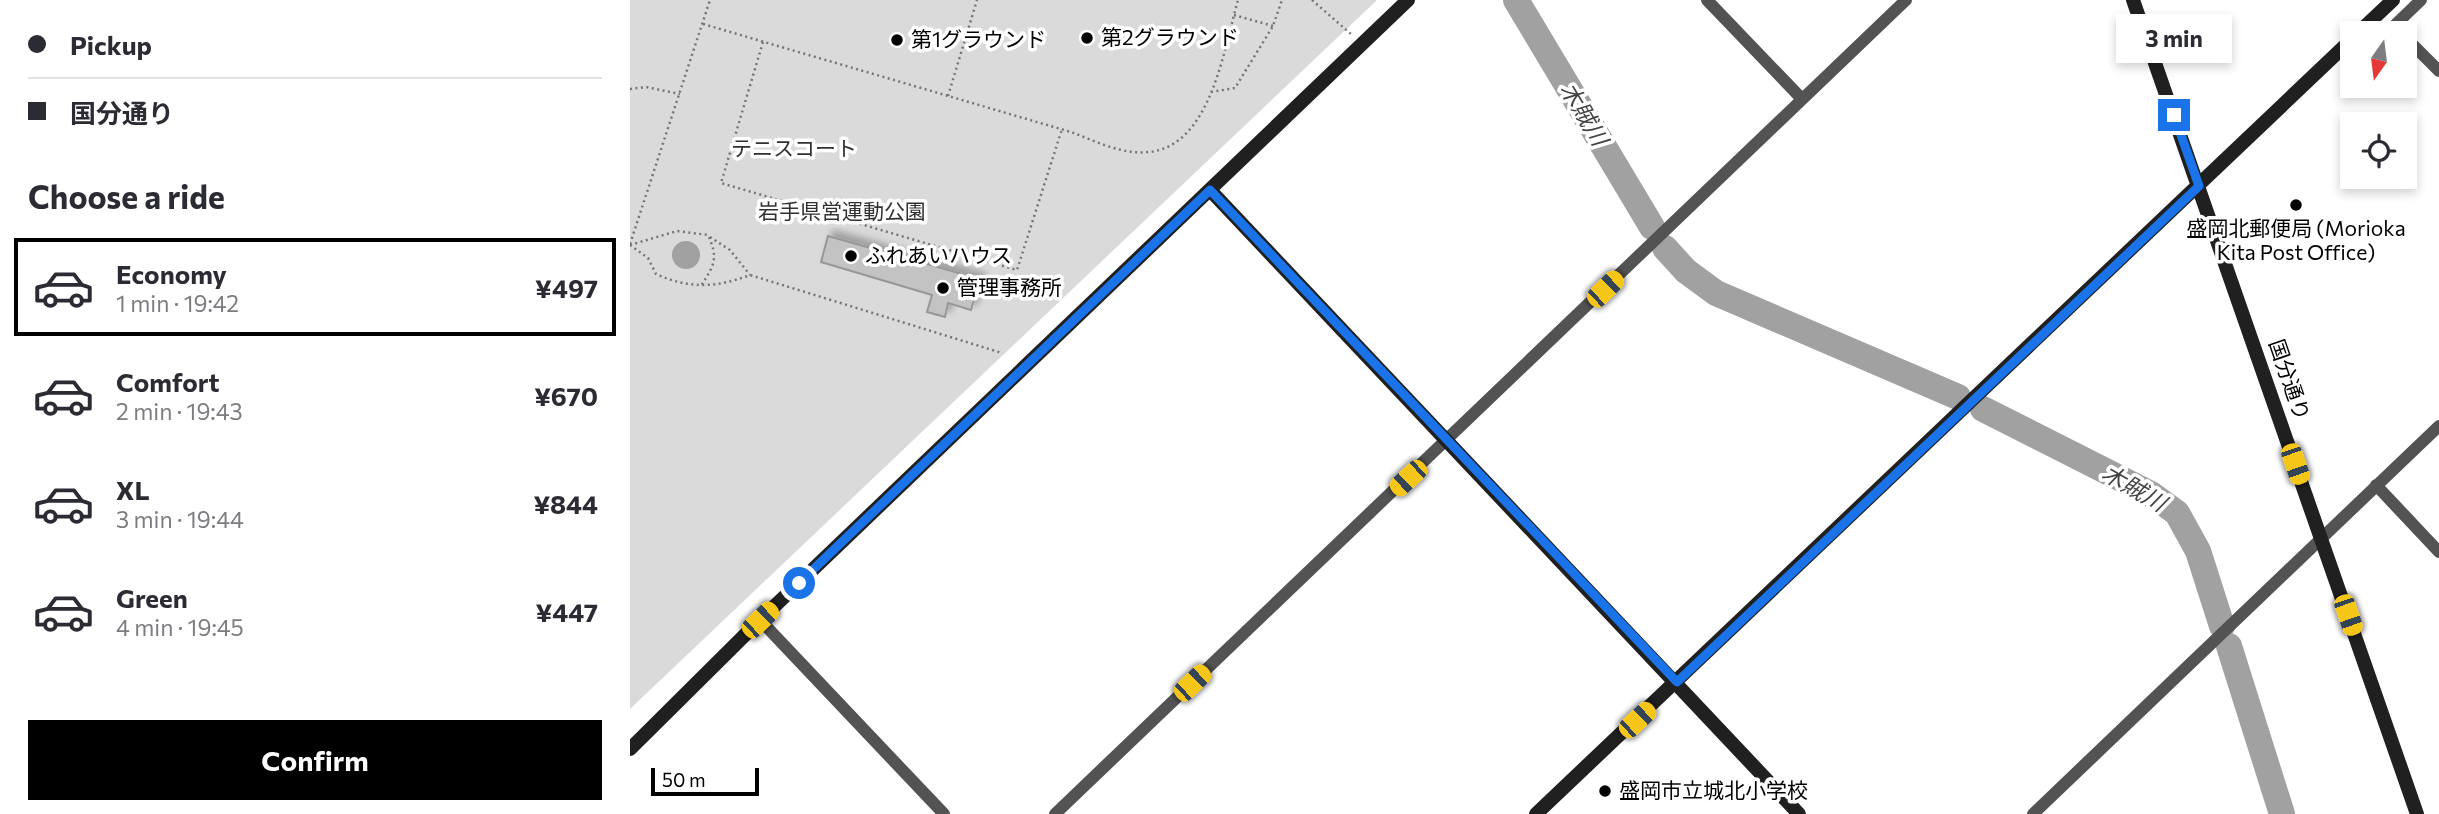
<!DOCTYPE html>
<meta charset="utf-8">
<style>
:root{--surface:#fff;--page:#f2f2f3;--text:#2b2b33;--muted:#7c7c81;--line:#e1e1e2;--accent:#000}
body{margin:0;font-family:Commissioner,"Noto Sans JP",sans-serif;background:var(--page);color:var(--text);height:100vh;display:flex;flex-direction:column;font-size:26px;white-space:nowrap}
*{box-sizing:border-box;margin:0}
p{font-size:23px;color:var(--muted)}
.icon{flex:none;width:38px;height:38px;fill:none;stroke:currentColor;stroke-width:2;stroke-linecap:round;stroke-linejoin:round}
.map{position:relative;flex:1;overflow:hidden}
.sheet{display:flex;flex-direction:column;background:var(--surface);width:630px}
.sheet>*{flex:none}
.top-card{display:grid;align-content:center;height:154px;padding:0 28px;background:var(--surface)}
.needle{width:46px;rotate:194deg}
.buttons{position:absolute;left:1710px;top:21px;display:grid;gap:14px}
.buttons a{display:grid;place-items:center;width:77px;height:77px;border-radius:0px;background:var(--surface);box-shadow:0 4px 10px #0003;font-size:35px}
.scale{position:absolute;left:21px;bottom:18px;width:108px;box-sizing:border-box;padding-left:7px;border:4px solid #000;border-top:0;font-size:19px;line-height:24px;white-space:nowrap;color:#000;-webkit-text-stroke:5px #fff;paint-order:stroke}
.end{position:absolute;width:32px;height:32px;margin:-16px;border:9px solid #1a73e8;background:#fff;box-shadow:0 0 0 4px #fff}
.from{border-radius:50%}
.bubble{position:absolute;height:49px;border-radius:0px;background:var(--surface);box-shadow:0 4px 10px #0003;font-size:23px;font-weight:700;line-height:49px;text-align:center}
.car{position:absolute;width:21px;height:42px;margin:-21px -10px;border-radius:9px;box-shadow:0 0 5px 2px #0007;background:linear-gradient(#f5c518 24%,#345 0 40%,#f5c518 0 76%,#345 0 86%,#f5c518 0)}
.top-card b{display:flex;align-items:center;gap:24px;height:66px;font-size:26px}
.top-card b+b{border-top:2px solid var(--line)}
.top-card i{width:18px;height:18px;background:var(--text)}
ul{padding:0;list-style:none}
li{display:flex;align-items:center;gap:21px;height:98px;margin:0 14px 10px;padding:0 14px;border:4px solid transparent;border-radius:0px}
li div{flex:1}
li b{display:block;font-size:26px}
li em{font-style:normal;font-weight:700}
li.selected{border-color:var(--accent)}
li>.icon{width:63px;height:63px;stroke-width:1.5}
h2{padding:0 28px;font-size:32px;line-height:84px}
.action{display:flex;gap:14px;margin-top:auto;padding:14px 28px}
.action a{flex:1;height:80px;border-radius:0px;background:var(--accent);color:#fff;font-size:28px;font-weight:700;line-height:80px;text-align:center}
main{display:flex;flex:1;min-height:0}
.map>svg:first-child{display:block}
</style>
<main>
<section class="sheet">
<div class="top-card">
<b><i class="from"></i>Pickup</b>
<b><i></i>国分通り</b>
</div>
<h2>Choose a ride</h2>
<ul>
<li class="selected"><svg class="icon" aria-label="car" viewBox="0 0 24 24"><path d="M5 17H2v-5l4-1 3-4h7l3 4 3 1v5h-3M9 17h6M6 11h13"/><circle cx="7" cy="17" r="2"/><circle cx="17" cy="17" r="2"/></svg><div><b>Economy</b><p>1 min · 19:42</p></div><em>¥497</em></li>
<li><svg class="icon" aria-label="car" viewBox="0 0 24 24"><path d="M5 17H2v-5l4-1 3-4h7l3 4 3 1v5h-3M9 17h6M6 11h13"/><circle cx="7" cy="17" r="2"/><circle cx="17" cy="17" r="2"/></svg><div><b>Comfort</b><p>2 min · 19:43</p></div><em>¥670</em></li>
<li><svg class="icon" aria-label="car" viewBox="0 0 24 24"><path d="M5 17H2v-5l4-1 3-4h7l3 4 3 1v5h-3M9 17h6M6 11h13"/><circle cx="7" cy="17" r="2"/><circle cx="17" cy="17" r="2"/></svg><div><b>XL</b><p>3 min · 19:44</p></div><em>¥844</em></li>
<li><svg class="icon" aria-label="car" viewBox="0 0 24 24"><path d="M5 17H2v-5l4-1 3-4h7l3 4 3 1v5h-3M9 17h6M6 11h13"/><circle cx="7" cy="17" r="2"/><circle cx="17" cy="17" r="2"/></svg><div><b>Green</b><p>4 min · 19:45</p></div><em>¥447</em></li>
</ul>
<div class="action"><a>Confirm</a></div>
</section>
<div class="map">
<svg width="1809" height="814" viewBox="0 0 1809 814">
<defs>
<filter id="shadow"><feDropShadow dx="5.5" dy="-5.5" stdDeviation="3.5" flood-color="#0004"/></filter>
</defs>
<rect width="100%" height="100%" fill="#fff"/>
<path fill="#dadada" d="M0,0h747l-747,709z"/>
<path fill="#a1a1a1" d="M42 255a14 14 0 1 1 28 0a14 14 0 1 1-28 0Z"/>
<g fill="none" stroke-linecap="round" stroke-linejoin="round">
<path stroke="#a1a1a1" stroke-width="26" d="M886,0l136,227
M1035,248l21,23 30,22 242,104
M1353,409l168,85 26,19 21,38 24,75
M1599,646l53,168"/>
</g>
<path fill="#c3c3c3" stroke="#979797" stroke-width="2" filter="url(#shadow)" d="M198,236l152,43 -9,31 -23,-7 -3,14 -18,-5 5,-17 -111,-33z"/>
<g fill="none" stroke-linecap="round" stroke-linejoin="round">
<path stroke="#757575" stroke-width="2.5" stroke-dasharray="2 3.5" stroke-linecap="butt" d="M682,0l40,35
M604,15l39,11
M73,24l368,108c24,9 51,23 78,20 62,-6 75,-104 89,-152
M133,42l-42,141 296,87 45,-141
M0,89l16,-2 34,7
M581,92l24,-4 38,-62 9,-26
M318,96l29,-96
M80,237l20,13 20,25
M0,244l80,-244
M0,245l18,13 8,16c33,15 60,14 94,1l252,78
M0,245l47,-14 31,4c11,24 6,30 -7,51"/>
<path stroke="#535353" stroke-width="12" d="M1077,0l95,99
M1764,26l27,-26
M1774,36l35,35
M1746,485l63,67
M130,620l184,194
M425,814l851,-814
M1403,814l406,-388"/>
<path stroke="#202020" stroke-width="14" d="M1503,0l284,814
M1728,33l35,-33
M580,190l589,624
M0,749l130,-129 648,-620
M906,814l816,-775"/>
</g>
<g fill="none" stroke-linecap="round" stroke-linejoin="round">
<path stroke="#1a73e8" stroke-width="9" d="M169,583l411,-393 467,492 522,-496 -25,-71"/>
</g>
<g fill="#000" stroke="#fff" stroke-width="2.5">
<circle cx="457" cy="38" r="7"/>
<circle cx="267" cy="40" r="7"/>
<circle cx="1666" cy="205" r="7"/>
<circle cx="221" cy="256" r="7"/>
<circle cx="313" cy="288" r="7"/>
<circle cx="975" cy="791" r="7"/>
</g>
<g text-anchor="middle" stroke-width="7" stroke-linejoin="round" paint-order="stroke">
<g font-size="21" fill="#000" stroke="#fff" text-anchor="start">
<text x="471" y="45">第2グラウンド</text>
<text x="281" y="47">第1グラウンド</text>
<text x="1666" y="236" text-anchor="middle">盛岡北郵便局 (Morioka<tspan x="1666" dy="24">Kita Post Office)</tspan></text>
<text x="235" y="263">ふれあいハウス</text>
<text x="327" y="295">管理事務所</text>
<text x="989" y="798">盛岡市立城北小学校</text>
</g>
<g font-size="21" fill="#313131" stroke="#fff">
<text x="164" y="156">テニスコート</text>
<text x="212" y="219">岩手県営運動公園</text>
</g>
<g font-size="21" fill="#000" stroke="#fff">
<text transform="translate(1659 380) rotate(71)" y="7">国分通り</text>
</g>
<g font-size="23" font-style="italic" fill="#424242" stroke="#fff">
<text transform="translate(954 114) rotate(59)" y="8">木賊川</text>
<text transform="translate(1504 488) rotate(30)" y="8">木賊川</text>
</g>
</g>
</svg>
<div class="buttons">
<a><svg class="needle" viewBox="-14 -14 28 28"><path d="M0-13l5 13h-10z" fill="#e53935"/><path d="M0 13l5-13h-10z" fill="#7c7c81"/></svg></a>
<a><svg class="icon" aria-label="locate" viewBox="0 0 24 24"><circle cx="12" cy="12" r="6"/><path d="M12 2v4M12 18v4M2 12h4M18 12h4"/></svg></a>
</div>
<div class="scale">50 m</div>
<i class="end from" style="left:169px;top:583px"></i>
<i class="end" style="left:1544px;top:115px"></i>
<div class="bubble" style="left:1486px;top:14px;width:116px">3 min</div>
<i class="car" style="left:975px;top:289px;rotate:46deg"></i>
<i class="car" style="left:1665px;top:464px;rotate:161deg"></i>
<i class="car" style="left:778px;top:478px;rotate:227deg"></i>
<i class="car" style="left:1718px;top:615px;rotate:161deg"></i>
<i class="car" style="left:130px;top:620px;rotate:46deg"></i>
<i class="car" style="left:562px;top:683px;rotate:46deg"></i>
<i class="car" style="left:1007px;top:720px;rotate:47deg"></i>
</div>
</main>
